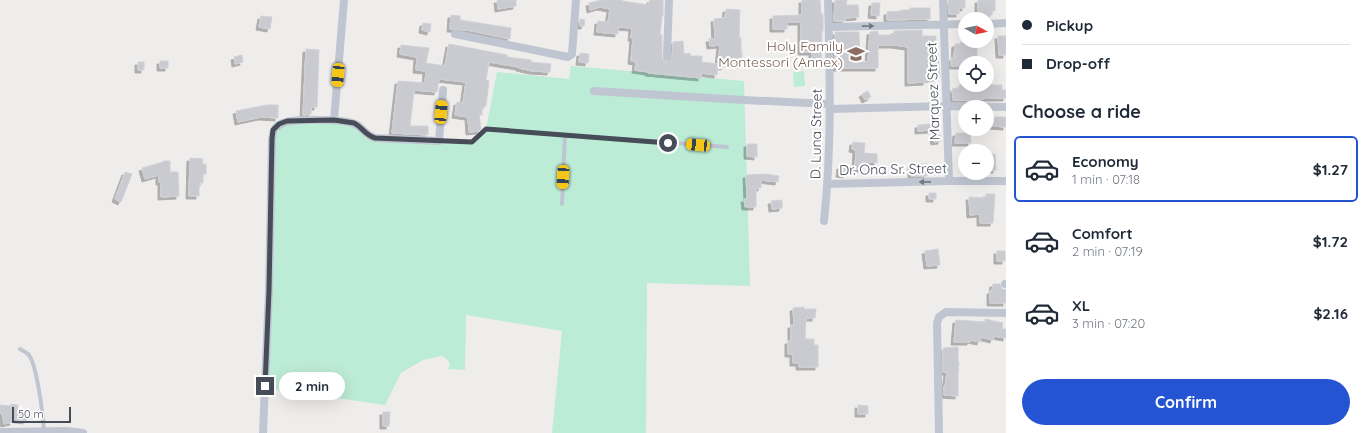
<!DOCTYPE html>
<meta charset="utf-8">
<style>
:root{--surface:#fff;--page:#f6f6f7;--text:#1f2937;--muted:#747a83;--line:#e0e1e3;--accent:#2454d1}
body{margin:0;font-family:Quicksand,sans-serif;background:var(--page);color:var(--text);height:100vh;display:flex;flex-direction:column;font-size:15px;white-space:nowrap}
*{box-sizing:border-box;margin:0}
p{font-size:13px;color:var(--muted)}
.icon{flex:none;width:22px;height:22px;fill:none;stroke:currentColor;stroke-width:2;stroke-linecap:round;stroke-linejoin:round}
.map{position:relative;flex:1;overflow:hidden}
.panel{display:flex;flex-direction:column;background:var(--surface);width:360px}
.panel>*{flex:none}
.top-card{display:grid;align-content:center;height:88px;padding:0 16px;background:var(--surface)}
.needle{width:26px;rotate:98deg}
.fabs{position:absolute;left:958px;top:12px;display:grid;gap:8px}
.fabs a{display:grid;place-items:center;width:36px;height:36px;border-radius:50%;background:var(--surface);box-shadow:0 4px 16px #0002;font-size:20px}
.scale{position:absolute;left:12px;bottom:10px;width:59px;box-sizing:border-box;padding-left:4px;border:2px solid #464d58;border-top:0;font-size:11px;line-height:14px;white-space:nowrap;color:#464d58;-webkit-text-stroke:3px #fff;paint-order:stroke}
.end{position:absolute;width:18px;height:18px;margin:-9px;border:5px solid #464d58;background:#fff;box-shadow:0 0 0 2px #fff}
.from{border-radius:50%}
.bubble{position:absolute;height:28px;border-radius:14px;background:var(--surface);box-shadow:0 4px 16px #0002;font-size:13px;font-weight:700;line-height:28px;text-align:center}
.car{position:absolute;width:12px;height:24px;margin:-12px -6px;border-radius:5px;box-shadow:0 0 3px 1px #0007;background:linear-gradient(#f5c518 24%,#345 0 40%,#f5c518 0 76%,#345 0 86%,#f5c518 0)}
.top-card b{display:flex;align-items:center;gap:14px;height:38px;font-size:15px}
.top-card b+b{border-top:1px solid var(--line)}
.top-card i{width:10px;height:10px;background:var(--text)}
ul{padding:0;list-style:none}
li{display:flex;align-items:center;gap:12px;height:66px;margin:0 8px 6px;padding:0 8px;border:2px solid transparent;border-radius:6px}
li div{flex:1}
li b{display:block;font-size:15px}
li em{font-style:normal;font-weight:700}
li.selected{border-color:var(--accent)}
li>.icon{width:36px;height:36px;stroke-width:1.5}
h2{padding:0 16px;font-size:18px;line-height:48px}
.button{display:flex;gap:8px;margin-top:auto;padding:8px 16px}
.button a{flex:1;height:46px;border-radius:24px;background:var(--accent);color:#fff;font-size:16px;font-weight:700;line-height:46px;text-align:center}
main{display:flex;flex:1;min-height:0}
.map>svg:first-child{display:block}
</style>
<main>
<div class="map">
<svg width="1006" height="433" viewBox="0 0 1006 433">
<defs>
<filter id="shadow"><feDropShadow dx="-3" dy="3" stdDeviation="0" flood-color="#0004"/></filter>
</defs>
<rect width="100%" height="100%" fill="#efedec"/>
<path fill="#bcebd6" d="M571,66l173,15 6,205 -103,-3 -1,150h-94l10,-102 -96,-16 -1,55 -17,-1 2,-4 -2,-5 -6,-4 -19,4 -22,13 -16,32 -118,-17 9,-251 4,-9 7,-5h46l22,2 20,16 96,3 15,-15 11,-57 72,7z
M804,71l1,15 -11,1 -1,-15z"/>
<path fill="#cacad1" stroke="#d0d1d8" filter="url(#shadow)" d="M497,0h19v6l-18,3z
M602,0h21l-1,1 27,4 1,-5h13v16h-1l-2,19h2v24l4,3 6,-2 1,-18 10,-1 1,13 6,-1v3h12v6l16,2 2,-19 -10,1 -1,-7h6l-1,-20 11,-1 1,-9 14,1 -1,28h2v14h1l-1,13 -17,-2v4l-6,-1 -1,9 -16,-2v5l-53,-5v-1l-13,-2 1,-8 -5,-1 2,-23h-2l1,-10 -14,-1v7l-21,-2 1,-11 10,1 2,-13 -10,-2 -10,3 -1,-7z
M802,0h18l1,14h2v17h-1l-1,31h-9v-10h-11v-30h-14v7h-14v-13l29,-1z
M835,0h12l-1,5h12l1,12 -14,1v3h-11z
M948,0h17v8h-6v6h-10z
M978,0h17v11h-3v4h-2v2h-9l-1,-4h-2z
M872,3h8l-1,13 -8,-1z
M910,8h20v11l-43,1v-8l14,-1v-1h9z
M451,15l9,1v4l51,8 -1,11 -43,-9 -17,-1z
M261,16l11,1 -2,12 -11,-2z
M580,19l5,1 -1,6h-4z
M423,23l8,1 -1,8 -8,-2z
M922,30v6h14v18h2l2,23 -14,3v2l-18,1v-36l-14,-2h-16v23h-43v-36h24l1,30h8l2,-30 8,-1v4h16v-4z
M998,36h8v19h-7z
M961,42l16,2v19l-11,-1 -1,4h-14v-8h3l1,-14h5z
M449,44l58,11v2l24,3v2l20,2 -1,8 -18,-1 -13,-3v-1l-30,-5 -3,18 3,1 -3,25h-2v3l-2,-1v7h-3l2,14 -2,2 -10,1 -1,-15 -13,-2 2,-13 6,1 3,-21 -27,-3 -2,13 -23,-2 -4,36h18v9l-36,-2 6,-52 27,2 1,-12 -10,-1 1,-13 -17,-3 1,-9 28,3 -3,15 19,3z
M306,49l13,1 -2,57h-6v7l-8,1z
M580,53l9,1 -1,9 -9,-1z
M242,55l1,7 -8,2 -1,-7z
M160,61h8v7h-8z
M138,62h6v8h-6z
M959,85h43v5h4v8h-22v1h-6v2l-25,-1 -1,-11 7,-1z
M868,91l3,6 -6,3 -3,-6z
M267,105h11v13l-17,-1 -23,5 -2,-11z
M992,117h14v10l-14,-1z
M930,124l1,6 -13,1v-6z
M956,133h14l1,10h-16z
M940,135l1,6 -7,1 -1,-6z
M853,142l12,1 -1,10 13,1v9l-14,-2v8h-8l1,-19 -4,-1z
M747,144h10v13l-10,-1z
M987,154h8l1,16h-9z
M190,158l13,1 -1,5h4v10h-3v9h-4v13h-10z
M163,161h7v11h8l1,24 -18,1v-15h-2v-7l-14,4 -3,-11 21,-6z
M911,164h16v12h-16z
M840,166l7,1 -1,8 -7,-1z
M125,172l7,2 -11,28 -6,-3z
M766,174l13,2 -1,6 -17,-2v8h-5v19h-11l-1,-8h3l-1,-24z
M929,193h7v6h-7z
M986,194h9l-2,29h-13v-9l-10,1 -1,-18 17,1z
M782,200v8l-10,1 -1,-8z
M938,249l2,16 -13,1 -2,-15z
M997,251h8v10h-8z
M993,284h7l2,5 4,1v13h-16v-12h2z
M804,307v2h12l-1,9h-9l-1,21h9v6h4v22h-19v-4h-6v-9h-5v-13h3v-16h3l-1,-17z
M985,319l18,4 -1,6h4v9l-12,-2 -1,4 -12,-3 -1,5 -10,-2v2h-16l2,-22 29,2z
M958,347v15h1l-1,12v22l-14,-1v-9l1,1 2,-15h-4v-24z
M11,404l7,1 -1,6 10,1 -1,9 -14,-2 1,3 -9,2 -2,-11h-2v-8l11,1z
M858,405l10,1v8h-10z
M383,412h7l-1,14h-6z"/>
<g fill="none" stroke-linecap="round" stroke-linejoin="round">
<path stroke="#c0c6d1" stroke-width="4" d="M439,141l33,1 14,-13 241,18
M562,204l3,-69
M20,349c2,1 5,3 8,5 9,9 15,62 16,77"/>
<path stroke="#c0c6d1" stroke-width="8" d="M943,0l6,181
M987,24l19,-1
M829,27l136,-3
M455,34l113,23 4,-3 4,-54
M667,57l2,-57
M594,91l150,9 86,4
M830,109l117,-3 59,1
M334,120l10,-120
M828,184l121,-3h57
M824,221c8,-74 6,-147 4,-221
M1005,284h1
M0,432l67,-1 16,2
M263,433l6,-142 3,-152c1,-7 2,-12 9,-15 10,-6 63,-5 74,0 8,3 9,11 20,14l64,3 4,-51
M939,433l-2,-110 2,-6 7,-5 60,1"/>
</g>
<defs><path id="oneway-solid" d="M-6-.8H1V-3.2L6.5 0L1 3.2V.8H-6Z"/></defs>
<g fill="#717782">
<use href="#oneway-solid" transform="translate(868 26) rotate(-1)"/>
<use href="#oneway-solid" transform="translate(925 182) rotate(179)"/>
</g>
<g fill="none" stroke-linecap="round" stroke-linejoin="round">
<path stroke="#464d58" stroke-width="5" d="M265,386l4,-96 3,-151 1,-9 6,-6 8,-3 47,-1 20,3c8,4 11,12 21,15l97,4 14,-13 182,14"/>
</g>
<defs>
<g id="school-bare" transform="scale(1.38)"><path d="M0-5L7-2L0 1L-7-2ZM-4 1L0 2.5L4 1V4Q0 6-4 4Z" fill="#8d6e63" stroke="#fff" stroke-width="2.5" paint-order="stroke"/></g>
</defs>
<g fill-rule="evenodd">
<use href="#school-bare" x="856" y="54"/>
</g>
<g text-anchor="middle" stroke-width="4" stroke-linejoin="round" paint-order="stroke">
<g font-size="14" fill="#785e54" stroke="#fff" text-anchor="end">
<text x="843" y="51">Holy Family<tspan x="843" dy="16">Montessori (Annex)</tspan></text>
</g>
<g font-size="14" fill="#464d58" stroke="#fff">
<text transform="translate(933 91) rotate(-92)" y="5">Marquez Street</text>
<text transform="translate(816 134) rotate(-89)" y="5">D. Luna Street</text>
<text transform="translate(893 169) rotate(-1)" y="5">Dr. Ona Sr. Street</text>
</g>
</g>
</svg>
<div class="fabs">
<a><svg class="needle" viewBox="-14 -14 28 28"><path d="M0-13l5 13h-10z" fill="#e53935"/><path d="M0 13l5-13h-10z" fill="#747a83"/></svg></a>
<a><svg class="icon" aria-label="locate" viewBox="0 0 24 24"><circle cx="12" cy="12" r="6"/><path d="M12 2v4M12 18v4M2 12h4M18 12h4"/></svg></a>
<a>+</a>
<a>−</a>
</div>
<div class="scale">50 m</div>
<i class="end from" style="left:668px;top:143px"></i>
<i class="end" style="left:265px;top:386px"></i>
<div class="bubble" style="left:279px;top:372px;width:66px">2 min</div>
<i class="car" style="left:338px;top:75px;rotate:185deg"></i>
<i class="car" style="left:441px;top:112px;rotate:5deg"></i>
<i class="car" style="left:698px;top:145px;rotate:275deg"></i>
<i class="car" style="left:563px;top:177px;rotate:183deg"></i>
</div>
<section class="panel">
<div class="top-card">
<b><i class="from"></i>Pickup</b>
<b><i></i>Drop-off</b>
</div>
<h2>Choose a ride</h2>
<ul>
<li class="selected"><svg class="icon" aria-label="car" viewBox="0 0 24 24"><path d="M5 17H2v-5l4-1 3-4h7l3 4 3 1v5h-3M9 17h6M6 11h13"/><circle cx="7" cy="17" r="2"/><circle cx="17" cy="17" r="2"/></svg><div><b>Economy</b><p>1 min · 07:18</p></div><em>$1.27</em></li>
<li><svg class="icon" aria-label="car" viewBox="0 0 24 24"><path d="M5 17H2v-5l4-1 3-4h7l3 4 3 1v5h-3M9 17h6M6 11h13"/><circle cx="7" cy="17" r="2"/><circle cx="17" cy="17" r="2"/></svg><div><b>Comfort</b><p>2 min · 07:19</p></div><em>$1.72</em></li>
<li><svg class="icon" aria-label="car" viewBox="0 0 24 24"><path d="M5 17H2v-5l4-1 3-4h7l3 4 3 1v5h-3M9 17h6M6 11h13"/><circle cx="7" cy="17" r="2"/><circle cx="17" cy="17" r="2"/></svg><div><b>XL</b><p>3 min · 07:20</p></div><em>$2.16</em></li>
</ul>
<div class="button"><a>Confirm</a></div>
</section>
</main>
